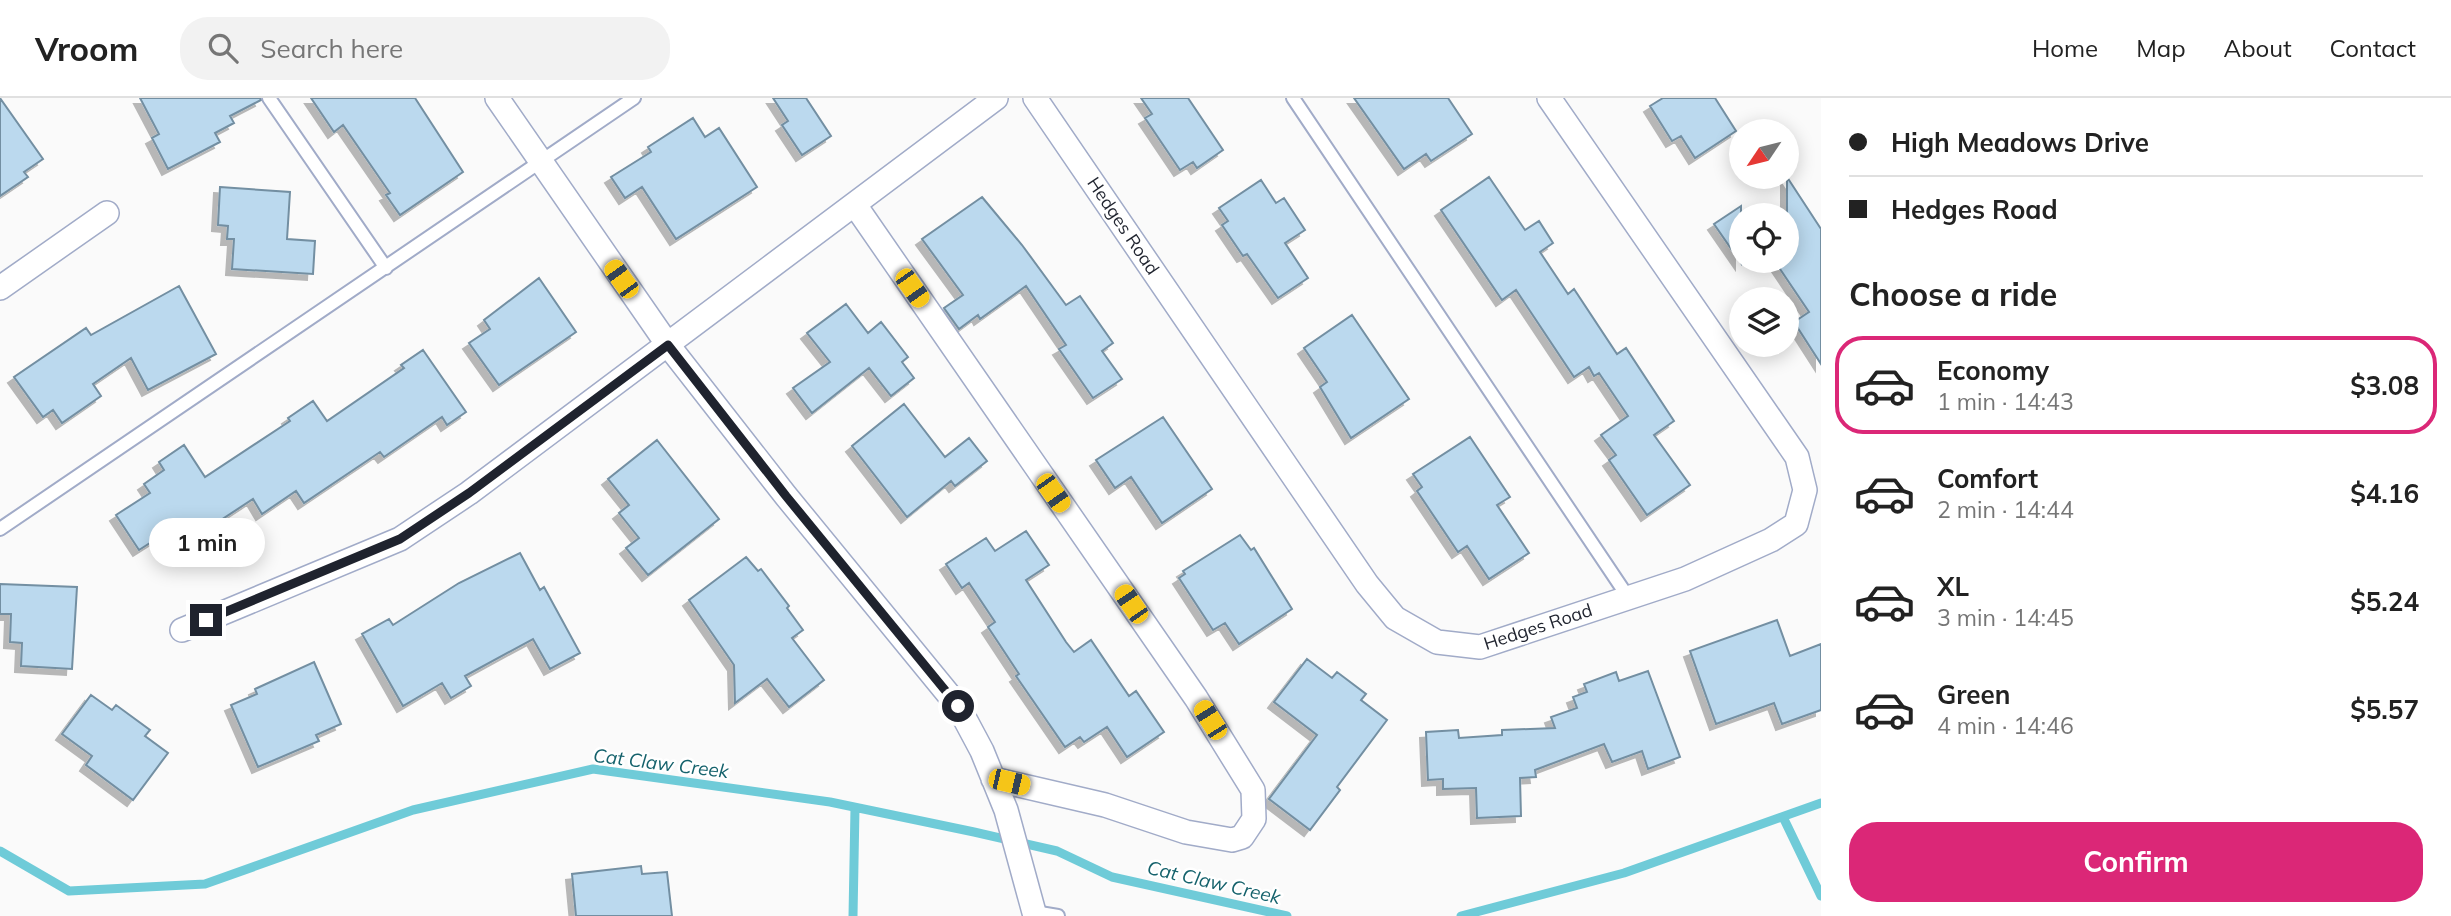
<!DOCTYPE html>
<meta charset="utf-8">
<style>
:root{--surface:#fff;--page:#f2f2f2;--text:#222;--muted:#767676;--line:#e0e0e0;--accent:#db2777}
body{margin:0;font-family:Mulish,sans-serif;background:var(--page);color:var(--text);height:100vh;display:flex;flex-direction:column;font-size:26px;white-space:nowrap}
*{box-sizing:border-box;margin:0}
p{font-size:23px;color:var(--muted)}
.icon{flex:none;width:38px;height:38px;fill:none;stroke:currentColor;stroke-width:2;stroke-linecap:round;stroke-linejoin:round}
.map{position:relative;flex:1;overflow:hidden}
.drawer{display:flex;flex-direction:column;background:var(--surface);width:630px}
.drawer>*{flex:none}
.top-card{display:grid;align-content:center;height:154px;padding:0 28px;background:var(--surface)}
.needle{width:46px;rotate:235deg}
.tools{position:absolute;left:1729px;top:21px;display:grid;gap:14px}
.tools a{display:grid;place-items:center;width:70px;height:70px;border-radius:50%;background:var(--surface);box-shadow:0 4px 18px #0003;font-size:35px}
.end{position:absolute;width:32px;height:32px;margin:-16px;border:9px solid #1f232e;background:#fff;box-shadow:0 0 0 4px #fff}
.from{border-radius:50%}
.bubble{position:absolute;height:49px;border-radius:24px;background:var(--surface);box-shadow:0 4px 18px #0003;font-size:23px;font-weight:700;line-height:49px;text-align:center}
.car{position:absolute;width:21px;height:42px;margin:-21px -10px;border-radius:9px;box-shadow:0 0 5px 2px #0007;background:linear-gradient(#f5c518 24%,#345 0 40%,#f5c518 0 76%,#345 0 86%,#f5c518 0)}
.top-card b{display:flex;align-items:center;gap:24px;height:66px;font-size:26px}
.top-card b+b{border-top:2px solid var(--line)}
.top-card i{width:18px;height:18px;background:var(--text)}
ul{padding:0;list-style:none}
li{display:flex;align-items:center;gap:21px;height:98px;margin:0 14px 10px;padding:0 14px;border:4px solid transparent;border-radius:28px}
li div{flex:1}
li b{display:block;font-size:26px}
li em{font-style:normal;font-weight:700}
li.selected{border-color:var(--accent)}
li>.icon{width:63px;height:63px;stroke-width:1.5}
h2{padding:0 28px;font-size:32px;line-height:84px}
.cta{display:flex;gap:14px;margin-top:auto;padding:14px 28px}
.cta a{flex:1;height:80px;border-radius:28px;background:var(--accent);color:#fff;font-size:28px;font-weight:700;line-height:80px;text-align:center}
header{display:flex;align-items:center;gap:42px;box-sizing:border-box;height:98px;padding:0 35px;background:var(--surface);border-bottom:2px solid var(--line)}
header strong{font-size:33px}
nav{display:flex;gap:38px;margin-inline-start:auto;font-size:24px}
.search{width:490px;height:63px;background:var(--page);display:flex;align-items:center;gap:18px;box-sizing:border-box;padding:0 24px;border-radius:28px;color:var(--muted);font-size:26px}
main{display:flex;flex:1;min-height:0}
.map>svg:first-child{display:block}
</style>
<header>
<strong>Vroom</strong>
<div class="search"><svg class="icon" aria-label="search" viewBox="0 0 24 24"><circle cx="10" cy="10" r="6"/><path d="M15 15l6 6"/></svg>Search here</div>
<nav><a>Home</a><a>Map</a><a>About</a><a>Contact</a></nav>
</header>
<main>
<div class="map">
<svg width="1821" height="818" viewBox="0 0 1821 818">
<defs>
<filter id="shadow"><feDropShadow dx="-6" dy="6" stdDeviation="0" flood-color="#0004"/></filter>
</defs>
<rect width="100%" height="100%" fill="#fafafa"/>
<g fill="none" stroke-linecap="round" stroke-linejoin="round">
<path stroke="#6fcbd8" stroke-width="9" d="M1783,719l38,79
M0,753l69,40 136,-7 208,-74 180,-41 237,33 144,30 83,19 55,26 175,39
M853,818l2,-108
M1461,818l163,-43 197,-70"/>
</g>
<path fill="#bbd9ee" stroke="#738fa2" stroke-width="2" filter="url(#shadow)" d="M0,0l43,61 -19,13 4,5 -28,19z
M140,0h120l1,2 -31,16 4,7 -19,10 5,9 -52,27 -16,-31 7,-4z
M311,0h104l48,74 -63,43 -14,-20 4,-2 -47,-68 -9,7z
M773,0h33l25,38 -29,19 -20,-30 6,-4z
M1141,0h47l35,52 -26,18 -4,-6 -13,8 -35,-52 7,-4z
M1354,0h94l24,36 -41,27 -5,-7 -22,15z
M1663,0h52l21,33 -41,27 -14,-22 -9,5 -22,-35z
M693,20l12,19 14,-9 38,59 -81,52 -34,-52 -17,11 -14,-21 40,-25 -3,-5z
M1489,79l36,53 14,-9 14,22 -13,9 28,42 6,-5 43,65 9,-6 48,73 -20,14 36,50 -43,30 -38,-55 7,-5 -15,-20 27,-19 -29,-43 -5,3 -5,-9 -15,10 -58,-87 -14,10 -61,-90z
M1787,79l34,52v135l-27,-42 15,-10 -33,-49 11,-2z
M1261,82l15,23 8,-5 21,32 -20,13 23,35 -30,20 -31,-44 -4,2 -21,-31 6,-4 -9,-13z
M220,89l70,5 -3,47 28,2 -2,33 -81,-5 2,-30h-7l1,-13 -10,-1z
M982,99l40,48 44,60 14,-9 33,47 -11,8 20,28 -29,19 -34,-49 7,-4 -40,-59 -46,33 -2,-4 -19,14 -15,-21 19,-13 -41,-56z
M1741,108v57l-27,-39z
M539,180l37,54 -77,53 -30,-42 21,-14 -6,-9z
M179,188l37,68 -68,36 -17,-32 -38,26 8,12 -39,27 -9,-13 -10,7 -29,-40 72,-49 5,7z
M846,206l22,29 13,-11 27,35 -6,5 12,16 -23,18 -22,-28 -57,45 -19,-25 37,-26 -23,-29z
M1352,217l57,84 -58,39 -31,-51 7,-5 -23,-34z
M423,252l43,62 -19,13 -5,-8 -58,40 -4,-5 -76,51 -8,-12 -34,23 -9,-15 -49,32 -6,-9 -32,22 -5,-8 -22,14 -23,-35 34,-22 -6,-9 20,-14 -5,-8 25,-17 21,32 85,-56 -2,-3 25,-17 14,20 77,-53 -3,-3z
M904,306l41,53 24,-19 18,23 -32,25 -4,-5 -44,36 -55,-71z
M1163,319l49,72 -50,34 -31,-46 -16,11 -19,-28z
M1470,339l40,60 -13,8 32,48 -40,26 -22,-33 -9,6 -41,-61 5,-4 -9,-13z
M657,342l62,79 -71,56 -22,-27 13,-10 -20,-25 10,-8 -21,-26z
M1026,433l23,34 -23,15 40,62 8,10 17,-12 38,56 7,-5 28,41 -37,25 -20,-30 -23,15 -4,-5 -15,10 -49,-71 3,-2 -31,-47 7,-5 -26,-39 -7,5 -16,-24 40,-26 9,13z
M1240,437l11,15 3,-2 38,61 -53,35 -14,-21 -12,7 -34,-52 6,-4 -2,-3z
M520,455l20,37 4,-3 36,66 -30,16 -17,-30 -68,37 6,10 -20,12 -9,-15 -39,23 -41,-72 27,-15 4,6 66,-42z
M746,459l12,14 3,-2 28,37 -2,2 16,22 -11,8 32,42 -35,27 -22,-28 -32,24 -1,-38 -45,-65z
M0,486l77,3 -5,82 -51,-3 1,-23 -12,-1 1,-28h-11z
M1777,522l13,36 31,-12v66l-39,14 -8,-21 -58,21 -26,-73z
M1307,561l25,19 5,-6 29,22 -5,6 26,20 -50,67 3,3 -30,40 -41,-31 48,-64 -43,-33z
M314,564l27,62 -25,11 3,6 -61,26 -27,-62 26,-11 -2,-5z
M1648,573l32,86 -32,12 -6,-18 -30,11 -8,-18 -69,26 1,7 -16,1 1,38 -44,2 -1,-30 -33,1v-10l-15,1 -2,-48 32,-2 1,8 43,-3v-5l53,-2 -4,-11 26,-9 -4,-11 14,-5 -3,-8 32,-12 3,9z
M91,597l21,15 4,-5 34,25 -5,6 23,17 -35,47 -47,-35 6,-9 -30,-22z
M641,768l1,8 25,-2 5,44h-96l-4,-42z"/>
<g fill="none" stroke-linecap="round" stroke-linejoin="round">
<g stroke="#a1abc8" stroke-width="16">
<path id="service" d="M269,0l117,170
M1293,0l335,499
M0,431l634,-431
M1034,814l24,4"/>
</g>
<g stroke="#a1abc8" stroke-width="26">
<path id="minor" d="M497,0l171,247 118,151 172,210 24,45 24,59 29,106
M1035,0l332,486 28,34 42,24 43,5 205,-68 86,-39 25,-16 9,-34 -8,-33 -248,-359
M855,107l341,493 57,92 1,29 -12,18 -10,3 -46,-8 -81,-27 -112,-26
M0,190l107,-75
M182,532l218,-91 69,-46 527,-395"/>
</g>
<use href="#service" stroke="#fff" stroke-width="12"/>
<use href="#minor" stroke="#fff" stroke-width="23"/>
</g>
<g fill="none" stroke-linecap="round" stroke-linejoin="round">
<path stroke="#1f232e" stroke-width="9" d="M206,522l194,-81 69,-46 199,-148 118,151 172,210"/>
</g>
<g text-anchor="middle" stroke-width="5" stroke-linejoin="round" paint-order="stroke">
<g font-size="18" fill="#1f232e" stroke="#fff">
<text transform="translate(1123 128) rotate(56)" y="6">Hedges Road</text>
<text transform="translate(1538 529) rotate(-18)" y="6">Hedges Road</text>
</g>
<g font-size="19" font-style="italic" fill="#15626c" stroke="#fff">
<text transform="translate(661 665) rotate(7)" y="7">Cat Claw Creek</text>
<text transform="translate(1214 784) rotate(13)" y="7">Cat Claw Creek</text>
</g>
</g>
</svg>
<div class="tools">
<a><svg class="needle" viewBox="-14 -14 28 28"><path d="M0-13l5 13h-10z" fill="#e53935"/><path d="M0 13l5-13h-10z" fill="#767676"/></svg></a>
<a><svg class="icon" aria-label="locate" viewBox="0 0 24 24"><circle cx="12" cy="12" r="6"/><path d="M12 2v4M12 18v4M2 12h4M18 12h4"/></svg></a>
<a><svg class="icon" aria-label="layers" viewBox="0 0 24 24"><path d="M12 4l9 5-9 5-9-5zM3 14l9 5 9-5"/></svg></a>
</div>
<i class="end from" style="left:958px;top:608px"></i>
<i class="end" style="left:206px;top:522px"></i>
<div class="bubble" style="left:149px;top:420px;width:116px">1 min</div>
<i class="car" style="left:621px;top:181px;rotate:324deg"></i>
<i class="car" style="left:912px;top:190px;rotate:145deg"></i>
<i class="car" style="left:1053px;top:395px;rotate:145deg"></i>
<i class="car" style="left:1131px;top:506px;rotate:326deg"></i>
<i class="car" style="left:1210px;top:622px;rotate:328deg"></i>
<i class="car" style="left:1009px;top:684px;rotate:103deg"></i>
</div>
<section class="drawer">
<div class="top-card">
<b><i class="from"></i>High Meadows Drive</b>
<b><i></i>Hedges Road</b>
</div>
<h2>Choose a ride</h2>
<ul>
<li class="selected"><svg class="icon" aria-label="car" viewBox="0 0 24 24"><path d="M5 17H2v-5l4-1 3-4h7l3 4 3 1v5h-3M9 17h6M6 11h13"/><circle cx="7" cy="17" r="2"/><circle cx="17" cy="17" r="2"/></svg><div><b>Economy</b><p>1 min · 14:43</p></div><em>$3.08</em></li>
<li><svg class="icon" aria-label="car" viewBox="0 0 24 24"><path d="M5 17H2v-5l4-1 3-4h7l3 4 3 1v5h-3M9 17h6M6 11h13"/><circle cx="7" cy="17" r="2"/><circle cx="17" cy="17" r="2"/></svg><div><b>Comfort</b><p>2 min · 14:44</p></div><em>$4.16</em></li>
<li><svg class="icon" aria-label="car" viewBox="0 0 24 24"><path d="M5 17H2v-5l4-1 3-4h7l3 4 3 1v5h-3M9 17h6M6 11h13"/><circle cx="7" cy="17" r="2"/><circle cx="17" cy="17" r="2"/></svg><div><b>XL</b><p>3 min · 14:45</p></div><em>$5.24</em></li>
<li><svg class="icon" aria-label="car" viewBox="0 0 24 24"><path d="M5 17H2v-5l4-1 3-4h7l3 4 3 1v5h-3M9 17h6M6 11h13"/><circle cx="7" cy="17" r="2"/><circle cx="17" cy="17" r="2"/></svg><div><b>Green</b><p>4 min · 14:46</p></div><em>$5.57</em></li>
</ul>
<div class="cta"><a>Confirm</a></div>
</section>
</main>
